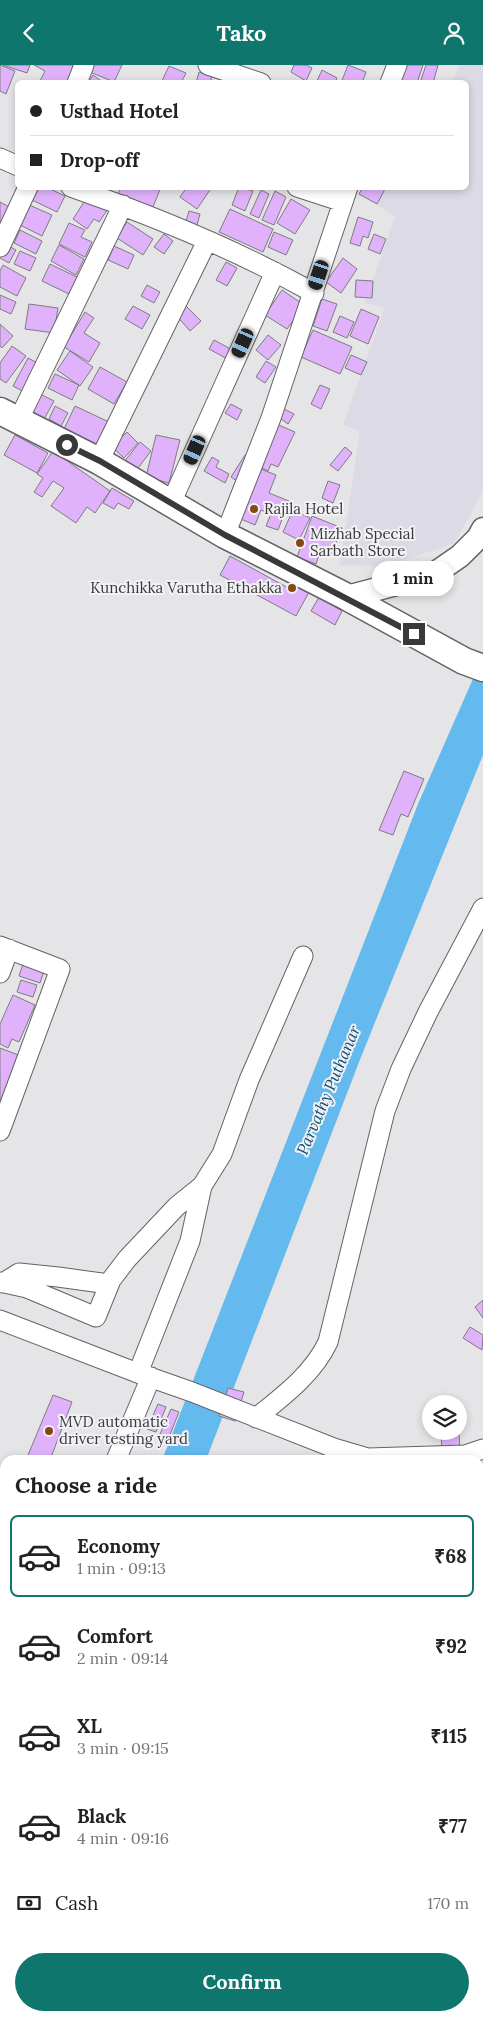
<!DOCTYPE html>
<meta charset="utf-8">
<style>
:root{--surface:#fff;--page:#f6f6f6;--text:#222;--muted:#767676;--line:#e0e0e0;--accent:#0f766e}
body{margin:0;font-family:Lora,serif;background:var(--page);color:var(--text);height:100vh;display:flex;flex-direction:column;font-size:19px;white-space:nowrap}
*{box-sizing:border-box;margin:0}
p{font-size:16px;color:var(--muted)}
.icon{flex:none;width:28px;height:28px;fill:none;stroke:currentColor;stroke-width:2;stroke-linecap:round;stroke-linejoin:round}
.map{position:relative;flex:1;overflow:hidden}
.details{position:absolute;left:0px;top:1390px;width:484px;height:566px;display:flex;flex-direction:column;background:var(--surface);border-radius:15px 15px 0 0;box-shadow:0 2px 8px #0003}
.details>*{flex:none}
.guide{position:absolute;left:15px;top:15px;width:454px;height:110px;border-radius:8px;box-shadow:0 2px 8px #0003;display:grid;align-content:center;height:110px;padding:0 15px;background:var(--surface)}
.buttons{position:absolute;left:422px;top:1330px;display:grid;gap:10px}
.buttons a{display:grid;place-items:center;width:45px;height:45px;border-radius:50%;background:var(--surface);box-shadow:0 2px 8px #0003;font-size:25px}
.end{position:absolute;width:22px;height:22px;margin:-11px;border:6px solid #39393a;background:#fff;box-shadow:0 0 0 2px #fff}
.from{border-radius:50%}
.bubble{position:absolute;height:35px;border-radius:18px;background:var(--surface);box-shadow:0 2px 8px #0003;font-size:16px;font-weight:800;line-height:35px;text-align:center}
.car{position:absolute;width:15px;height:30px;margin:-15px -8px;border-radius:6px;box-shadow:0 0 4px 1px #0007;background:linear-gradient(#222 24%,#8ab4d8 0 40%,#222 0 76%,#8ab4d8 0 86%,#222 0)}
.guide b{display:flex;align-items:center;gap:18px;height:48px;font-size:19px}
.guide b+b{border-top:1px solid var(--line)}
.guide i{width:12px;height:12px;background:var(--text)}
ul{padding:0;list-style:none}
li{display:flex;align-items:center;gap:15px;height:82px;margin:0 10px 8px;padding:0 5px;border:2px solid transparent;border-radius:8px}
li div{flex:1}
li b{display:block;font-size:19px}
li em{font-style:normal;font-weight:800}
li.current{border-color:var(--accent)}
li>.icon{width:45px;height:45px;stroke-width:1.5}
h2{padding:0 15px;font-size:22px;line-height:60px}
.pay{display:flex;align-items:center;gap:12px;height:55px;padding:0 15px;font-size:19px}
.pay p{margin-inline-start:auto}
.primary-button{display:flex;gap:10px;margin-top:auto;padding:10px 15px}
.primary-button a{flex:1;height:58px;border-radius:30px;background:var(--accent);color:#fff;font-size:20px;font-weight:800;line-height:58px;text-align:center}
header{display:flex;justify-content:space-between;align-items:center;height:65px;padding:0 15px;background:var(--accent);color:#fff;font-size:22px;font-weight:800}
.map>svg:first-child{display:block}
</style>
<header><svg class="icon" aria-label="back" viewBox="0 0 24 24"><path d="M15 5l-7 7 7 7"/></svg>Tako<svg class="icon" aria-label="person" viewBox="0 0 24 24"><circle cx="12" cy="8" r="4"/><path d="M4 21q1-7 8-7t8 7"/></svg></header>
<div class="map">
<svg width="483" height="1956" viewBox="0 0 483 1956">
<rect width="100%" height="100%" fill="#e5e5e8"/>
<path fill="#dbdae5" d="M460,0h23v427l-29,51 -67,23 -47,-1 20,-134 -17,-6 42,-118 -20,-4 30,-87 -18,-11 7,-17 82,-1v-104l-14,-1z"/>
<path fill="#64baee" d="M483,591v99l-122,302 -155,403h-44l256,-656z"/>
<path fill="#e1b2fc" stroke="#7e7c7f" d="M0,0l15,6 -9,23 -6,-3z
M3,0h27l-3,8z
M34,0h43l-7,18h-31l6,-12z
M93,0h29l-8,17 -24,-10z
M294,0h12l6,3 -6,13 -15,-9z
M348,0l18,7 -4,11h-21z
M402,0h21l-6,18h-18z
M426,0h12l-5,18h-13z
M169,1l17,7 -5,10h-20z
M322,5l15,8 -2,5h-19z
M199,7l13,4 -2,7h-14z
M93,10l11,8h-16z
M38,122h8l19,9 -8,16 -25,-12z
M121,122h40l-10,25 -34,-15z
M187,122h25l-15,22 -17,-12z
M239,122l14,4 -8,20 -13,-6z
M363,122h23l-9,17 -18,-10z
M261,125l8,4 -10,24 -9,-4z
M275,126l11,6 -12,28 -12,-5z
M88,131l20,13 -9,13 -5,-3 -7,10 -14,-10z
M291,134l19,11 -15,24 -18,-11z
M0,137l11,6 -11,22z
M27,139l25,11 -10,21 -24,-12z
M230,144l43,20 -10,23 -44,-20z
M189,146l11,3 -3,11 -11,-4z
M358,152l15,5 -5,16 -5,-2 -3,10 -10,-3z
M127,157l26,17 -10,16 -26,-17z
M69,158l16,7 -4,7 11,5 -7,15 -26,-13z
M20,165l22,11 -6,13 -22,-11z
M274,167l19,8 -7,15 -18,-8z
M164,169l9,7 -9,13 -10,-7z
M374,169l12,5 -6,15 -12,-5z
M5,179l11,6 -7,13 -9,-5v-5z
M59,180l25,14 -8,16 -25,-14z
M114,181l20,9 -6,14 -20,-9z
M20,186l16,7 -6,13 -16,-7z
M343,193l14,11 -16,24 -15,-11z
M226,197l11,6 -10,18 -11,-6z
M50,199l29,14 -8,17 -29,-14z
M3,200l23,13 -9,18 -17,-9v-16z
M356,215l17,1 -1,17 -17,-1z
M147,220l13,7 -6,11 -13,-7z
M282,225l22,15 -17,24 -22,-14z
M0,230l16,7 -5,12 -11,-5z
M322,234l15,5 -10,27 -14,-5z
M29,239l29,4 -4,25 -29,-4z
M185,240l16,16 -11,10 -15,-17z
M133,241l17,9 -8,14 -17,-10z
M361,244l18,8 -11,27 -18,-8z
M85,247l9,6 -10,15 16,10 -11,19 -25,-15z
M340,251l14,6 -7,16 -14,-6z
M0,259l13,12 -11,12 -2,-2z
M313,265l39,17 -12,27 -39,-17z
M268,270l13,10 -13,15 -12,-10z
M214,275l24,13 -5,9 -24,-13z
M12,281l14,10 -20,27 -6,-4v-16z
M70,286l23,16 -13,19 -23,-16z
M351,290l16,7 -6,13 -16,-7z
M28,293l13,7 -15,28 -13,-7z
M266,296l10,6 -11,16 -9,-6z
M100,302l27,15 -13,22 -26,-15z
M55,309l24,11 -7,15 -24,-12z
M320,320l10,4 -9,20 -10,-5z
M36,327l18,9 -12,22 -17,-9z
M231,339l11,6 -5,10 -12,-7z
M55,341l13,7 -7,13 -12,-7z
M75,341l34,16 -12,25 -34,-16z
M282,343l12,6 -6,10 -8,-6z
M274,358l21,9 -17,35 -7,-3 -3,7 -14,-7z
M127,367l11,11 -14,15 -12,-11z
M15,370l33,18 -11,20 -33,-18z
M156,370l24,5 -11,43 -23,-6z
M140,377l11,9 -16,21 -12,-9z
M345,382l7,6 -14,18 -8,-6z
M53,386l57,40 -15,22 -8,-6 -11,16 -25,-17 13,-18 -11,-7 -11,16 -8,-5 9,-14 -6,-4z
M245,390l8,4 -15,23 -7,-5z
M212,392l7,4 -3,6 13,7 -4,9 -21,-12z
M256,402l20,8 -7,18 20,8 -11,29 -12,-4 5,-12 -10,-4 -6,15 -19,-8z
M328,416l12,4 -7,18 -11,-5z
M112,423l22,13 -5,8 -11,-6 -4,6 -11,-6z
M293,445l17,8 -11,22 -16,-8z
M312,451l30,12 -11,28 -11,-4 -4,12 -19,-7z
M230,491l60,33 3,-5 16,8 -13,24 -76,-41z
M319,532l23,14 -7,14 -24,-14z
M404,706l20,8 -16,38 -7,-3 -8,21 -14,-5z
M24,896l21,7 -5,15 -21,-7z
M21,915l16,5 -4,12 -16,-5z
M13,930l22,10 -16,37 -7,-3 -4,9 -8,-4v-20z
M0,983l21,8 -19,44 -2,-1z
M483,1235v18l-8,-11z
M470,1262l13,8 -1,15 -19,-12z
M228,1323l16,4 -9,29 -16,-5z
M53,1330l19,7 -22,58h-24z
M158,1339l8,3 -10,25 -9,-3z
M171,1344l8,3 -10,25 -9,-3z
M441,1369h18l1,16 -18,1z
M479,1399l4,1v28l-4,-1z
M481,1665h2v34l-4,-2v-28z
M483,1823v24l-4,8v-25z
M275,1951h11l6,3 -1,2h-18z"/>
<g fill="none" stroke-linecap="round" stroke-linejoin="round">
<g stroke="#636366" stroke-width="21">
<path id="minor" d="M208,0l53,18
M77,18l7,-18
M390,18l7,-18
M0,93l18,8
M71,122c83,29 166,63 243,106
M297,122l46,15
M0,182l28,-60
M18,356l105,-216
M99,396l108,-220
M171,438l104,-231
M225,470l46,-117 77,-231
M0,881l60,23 -60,162
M0,908l9,-24
M0,1217l27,6 69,29 15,-37 16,-21 50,-53 25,-20 20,-32 27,-74 54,-124
M3,1218l16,-10 39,4 51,7
M0,1255l135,52 57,20 142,56 34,10 97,-3 18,-6
M138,1308l52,-132 12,-55
M256,1353c27,-22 57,-44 72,-76l57,-231 16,-42 27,-57 55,-104
M116,1395l35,-83
M479,1645l4,-11
M0,1694l5,-13
M479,1795l4,3
M0,1896l5,-15
M158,1951l10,5
M244,1956l2,-5
M343,1956l2,-5"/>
</g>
<g stroke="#636366" stroke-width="25">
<path id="tertiary" d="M347,532l87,-23 26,-18 18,-18 5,-9"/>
</g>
<g stroke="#636366" stroke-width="29">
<path id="secondary" d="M0,346l99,50 126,74 122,62 117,64 19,7"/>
</g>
<use href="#minor" stroke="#fff" stroke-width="19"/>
<use href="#tertiary" stroke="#fff" stroke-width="22"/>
<use href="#secondary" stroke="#fff" stroke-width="26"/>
</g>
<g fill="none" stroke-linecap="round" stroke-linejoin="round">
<path stroke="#39393a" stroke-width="6" d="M67,380l33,16 125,74 189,99"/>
</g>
<g fill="#874710" stroke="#f2f2f6" stroke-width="2">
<circle cx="254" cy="444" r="5"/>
<circle cx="300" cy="478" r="5"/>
<circle cx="292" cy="523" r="5"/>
<circle cx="49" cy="1366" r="5"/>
</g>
<g text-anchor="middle" stroke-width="4" stroke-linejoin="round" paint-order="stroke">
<g font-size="15" fill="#39393a" stroke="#f2f2f6" text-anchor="start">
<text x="264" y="449">Rajila Hotel</text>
<text x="310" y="474">Mizhab Special<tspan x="310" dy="17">Sarbath Store</tspan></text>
<text x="282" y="528" text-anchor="end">Kunchikka Varutha Ethakka</text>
<text x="59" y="1362">MVD automatic<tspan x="59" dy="17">driver testing yard</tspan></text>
</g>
<g font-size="16" font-style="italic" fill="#084f71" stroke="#f2f2f6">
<text transform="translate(328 1025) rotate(-67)" y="6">Parvathy Puthanar</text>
</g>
</g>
</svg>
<div class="buttons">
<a><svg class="icon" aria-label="layers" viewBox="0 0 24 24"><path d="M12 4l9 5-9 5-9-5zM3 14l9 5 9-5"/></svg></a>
</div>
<i class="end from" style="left:67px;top:380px"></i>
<i class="end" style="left:414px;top:569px"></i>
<div class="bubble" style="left:372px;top:496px;width:82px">1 min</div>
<i class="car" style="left:319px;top:210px;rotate:198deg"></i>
<i class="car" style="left:243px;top:278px;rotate:204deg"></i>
<i class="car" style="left:195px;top:385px;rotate:204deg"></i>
<div class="guide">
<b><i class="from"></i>Usthad Hotel</b>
<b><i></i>Drop-off</b>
</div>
<section class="details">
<h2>Choose a ride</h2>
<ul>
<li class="current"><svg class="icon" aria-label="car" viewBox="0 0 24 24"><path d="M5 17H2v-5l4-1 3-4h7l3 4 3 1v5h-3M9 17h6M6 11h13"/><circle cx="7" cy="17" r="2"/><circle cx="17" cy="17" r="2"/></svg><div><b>Economy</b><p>1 min · 09:13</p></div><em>₹68</em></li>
<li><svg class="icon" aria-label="car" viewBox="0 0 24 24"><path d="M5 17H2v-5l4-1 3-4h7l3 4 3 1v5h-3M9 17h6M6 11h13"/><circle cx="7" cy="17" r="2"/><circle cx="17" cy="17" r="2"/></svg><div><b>Comfort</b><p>2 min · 09:14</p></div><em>₹92</em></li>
<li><svg class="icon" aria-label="car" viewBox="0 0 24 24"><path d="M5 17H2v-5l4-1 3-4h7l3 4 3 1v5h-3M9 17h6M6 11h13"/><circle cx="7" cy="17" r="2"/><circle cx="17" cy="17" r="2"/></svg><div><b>XL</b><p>3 min · 09:15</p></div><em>₹115</em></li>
<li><svg class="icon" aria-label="car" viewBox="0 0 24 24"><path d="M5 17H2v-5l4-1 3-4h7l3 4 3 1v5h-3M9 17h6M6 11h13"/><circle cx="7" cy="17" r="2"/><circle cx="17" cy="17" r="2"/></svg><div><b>Black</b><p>4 min · 09:16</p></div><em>₹77</em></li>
</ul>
<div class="pay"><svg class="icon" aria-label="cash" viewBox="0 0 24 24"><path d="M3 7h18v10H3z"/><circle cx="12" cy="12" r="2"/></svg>Cash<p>170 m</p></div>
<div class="primary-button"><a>Confirm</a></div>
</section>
</div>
